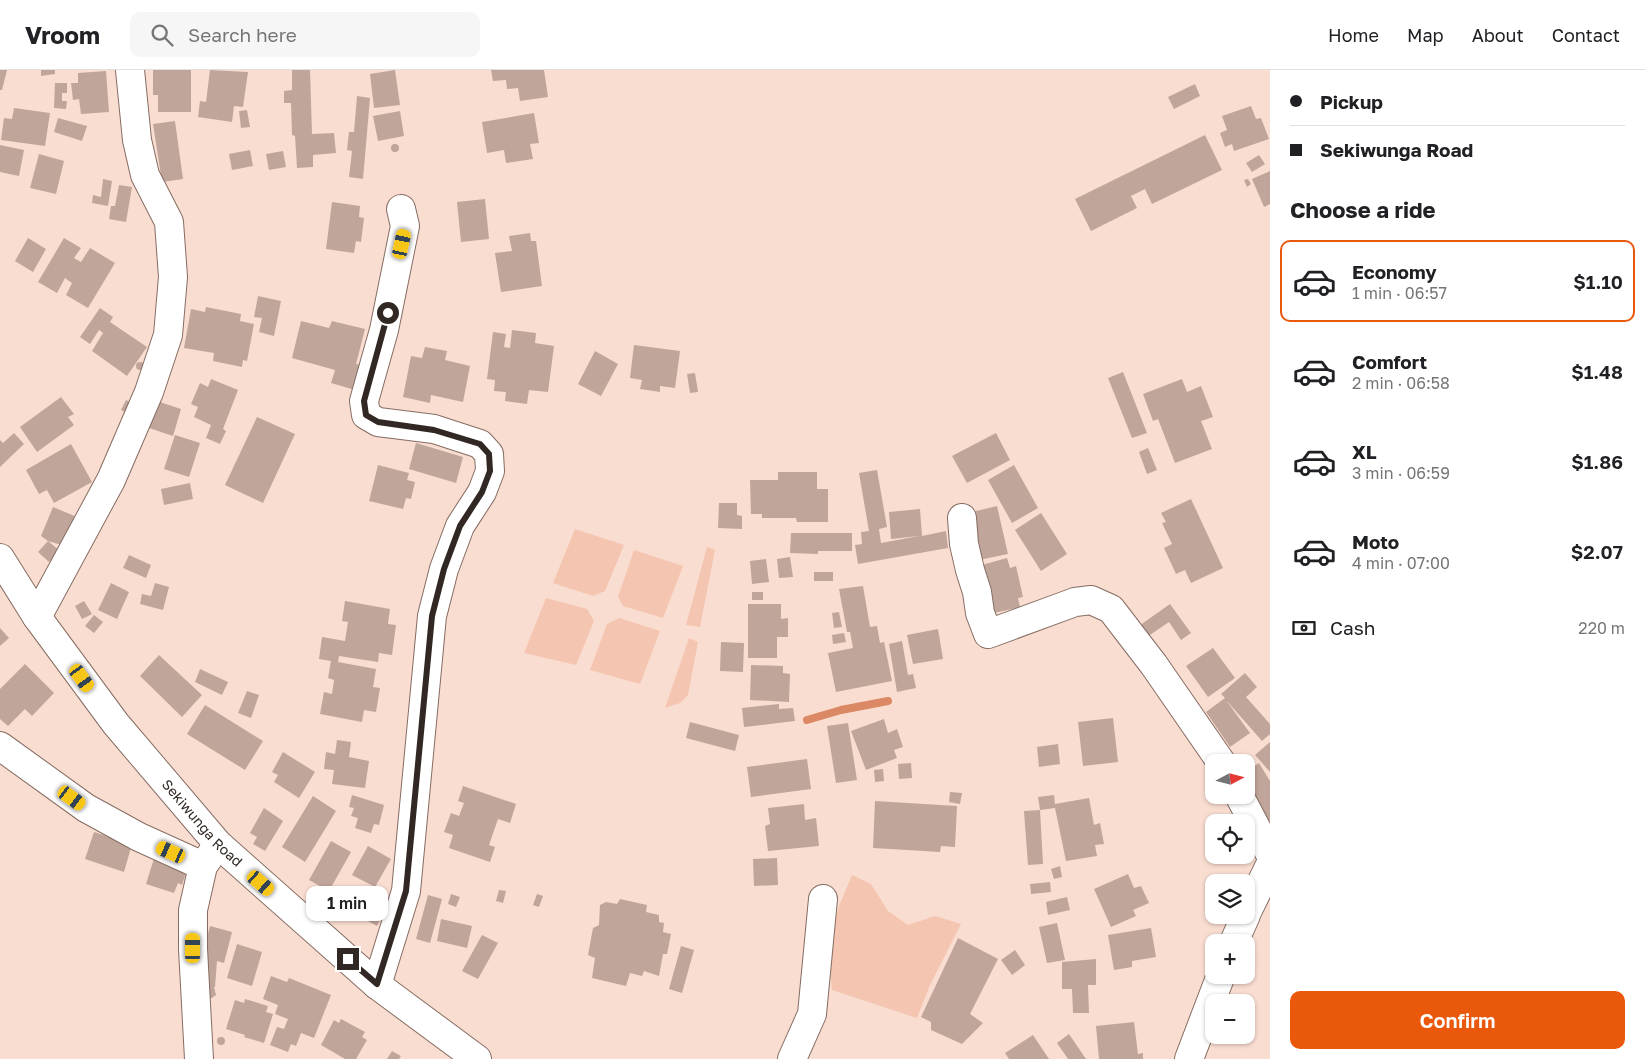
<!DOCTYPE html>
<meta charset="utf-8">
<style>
:root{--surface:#fff;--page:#f6f6f6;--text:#202124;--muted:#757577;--line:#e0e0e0;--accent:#ea580c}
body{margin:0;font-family:"Golos Text",sans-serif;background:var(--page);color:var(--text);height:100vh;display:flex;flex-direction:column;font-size:19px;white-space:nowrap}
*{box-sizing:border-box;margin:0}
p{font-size:16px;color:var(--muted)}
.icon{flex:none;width:28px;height:28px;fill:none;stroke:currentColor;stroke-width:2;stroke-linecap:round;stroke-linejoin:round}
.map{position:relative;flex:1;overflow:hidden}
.panel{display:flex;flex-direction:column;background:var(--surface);width:375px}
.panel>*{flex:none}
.hud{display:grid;align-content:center;height:110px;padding:0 20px;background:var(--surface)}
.needle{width:32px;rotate:83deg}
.buttons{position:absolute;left:1205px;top:684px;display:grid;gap:10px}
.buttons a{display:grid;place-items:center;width:50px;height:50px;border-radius:10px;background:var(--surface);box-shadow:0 1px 4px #0004;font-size:25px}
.end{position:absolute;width:22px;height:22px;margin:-11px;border:6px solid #322823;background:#fff;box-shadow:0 0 0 2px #fff}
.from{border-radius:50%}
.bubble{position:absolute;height:35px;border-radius:10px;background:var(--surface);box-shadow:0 1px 4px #0004;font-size:16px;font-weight:600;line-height:35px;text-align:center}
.car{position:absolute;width:15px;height:30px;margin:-15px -8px;border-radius:6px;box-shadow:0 0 4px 1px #0007;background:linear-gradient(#f5c518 24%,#345 0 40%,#f5c518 0 76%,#345 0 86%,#f5c518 0)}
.hud b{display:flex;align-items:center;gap:18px;height:48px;font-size:19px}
.hud b+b{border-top:1px solid var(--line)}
.hud i{width:12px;height:12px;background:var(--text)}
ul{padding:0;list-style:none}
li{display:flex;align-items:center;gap:15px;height:82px;margin:0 10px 8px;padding:0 10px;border:2px solid transparent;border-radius:10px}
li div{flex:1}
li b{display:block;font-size:19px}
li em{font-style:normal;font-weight:600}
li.on{border-color:var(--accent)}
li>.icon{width:45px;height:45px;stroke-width:1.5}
h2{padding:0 20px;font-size:22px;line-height:60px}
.pay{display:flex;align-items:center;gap:12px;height:55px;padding:0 20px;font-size:19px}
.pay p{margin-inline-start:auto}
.action{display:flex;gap:10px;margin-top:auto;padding:10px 20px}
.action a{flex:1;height:58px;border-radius:10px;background:var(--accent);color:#fff;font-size:20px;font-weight:600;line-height:58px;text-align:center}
header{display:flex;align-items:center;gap:30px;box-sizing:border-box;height:70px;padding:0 25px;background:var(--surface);border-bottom:1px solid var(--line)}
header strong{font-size:24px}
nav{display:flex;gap:28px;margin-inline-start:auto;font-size:18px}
.search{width:350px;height:45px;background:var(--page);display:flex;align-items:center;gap:12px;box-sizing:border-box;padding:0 18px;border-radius:10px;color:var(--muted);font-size:19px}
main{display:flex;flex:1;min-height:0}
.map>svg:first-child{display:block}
</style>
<header>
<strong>Vroom</strong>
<div class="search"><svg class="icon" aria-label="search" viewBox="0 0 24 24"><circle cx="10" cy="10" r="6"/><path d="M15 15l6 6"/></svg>Search here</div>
<nav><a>Home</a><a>Map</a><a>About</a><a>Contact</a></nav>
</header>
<main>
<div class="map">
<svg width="1270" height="989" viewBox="0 0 1270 989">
<rect width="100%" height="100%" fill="#faddd1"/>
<path fill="#f4c5b0" d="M575,459l49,16 -19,46 -12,5 -40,-13z
M707,477l8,3 -15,77 -14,-2z
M634,480l49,16 -20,52 -40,-12 -5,-9z
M546,528l41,11 7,12 -18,44 -52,-12z
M619,548l41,13 -20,53 -50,-14 17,-46z
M689,568l9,4 -10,53 -8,8 -15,5z
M852,805l19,9 17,27 20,14 27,-9 26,8 -31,61 -13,33 -85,-28 -4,-44 11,-40z"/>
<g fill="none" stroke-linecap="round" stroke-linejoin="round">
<path stroke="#db8965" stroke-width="8" d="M807,650l34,-10 47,-9"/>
</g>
<path fill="#c0a59a" d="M0,0h7l-5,20h-2z
M41,0h14v4l-14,2z
M153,0h38v42h-33v-17h-5z
M210,0l38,2 -5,35 -9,-1 -2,16 -34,-5 2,-16 6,1z
M292,0h18l2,64 22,-1 2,20 -23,2v12l-16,1 -2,-32 -3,-1 -1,-32h-7v-12l8,-1z
M395,0l5,35 -26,3 -4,-34z
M491,0h53l4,27 -28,4 -2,-13 -11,1 -1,-9 -13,1z
M106,1l3,41 -28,2 -2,-15 -6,1 -2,-17h7v-10z
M55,13h12v10h-5v8h5l-1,8 -12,-1z
M1195,14l5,12 -26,13 -6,-12z
M357,26l13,2 -7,81 -14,-2 3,-26 -5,-1 2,-18h5z
M1251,36l5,13 5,-1 8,21 -35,12 -2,-7 -7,3 -5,-14 7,-3 -5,-14z
M14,38l36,5 -5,33 -44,-6 3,-22 8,1z
M247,40l3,17 -9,1 -2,-17z
M400,41l4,25 -26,5 -5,-25z
M534,43l5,30 -9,1 3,15 -27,4 -2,-13 -17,3 -5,-31z
M58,48l29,8 -5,15 -28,-9z
M175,51l8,58 -21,3 -9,-58z
M1205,65l17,35 -70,34 -7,-15 -14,7 6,12 -46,23 -16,-32z
M391 78a4 4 0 1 1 8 0a4 4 0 1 1-8 0Z
M0,75l24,5 -5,26 -19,-4z
M250,80l3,16 -21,4 -3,-16z
M283,81l3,16 -17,3 -3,-16z
M39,84l25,7 -8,33 -26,-6z
M1259,85l6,9 -13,8 -6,-9z
M1270,101v33l-6,3 -12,-28z
M103,109l9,2 -4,25 -16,-3 1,-8 8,2z
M1248,109l3,5 -4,3 -3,-7z
M119,115l13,2 -6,35 -17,-3 2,-13h4z
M485,129l4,40 -28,3 -4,-40z
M332,132l28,4 -1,11 5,1 -3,24 -5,-1 -2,12 -28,-4z
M530,163l1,8h5l6,45 -41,6 -6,-39 17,-2 -3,-15z
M28,168l18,11 -13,23 -18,-11z
M64,168l17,10 -7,10 7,4 9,-14 25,15 -27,45 -22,-13 6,-12 -7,-5 -8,15 -19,-11z
M258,226l23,5 -7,35 -15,-4 3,-14 -8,-1z
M206,237l35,7 -1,7 14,3 -7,37 -4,-1 -1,7 -29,-6 1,-8 -30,-5 7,-39 14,3z
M100,238l13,9 -3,5 37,25 -20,29 -35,-25 11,-18 -4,-3 -9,14 -10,-7z
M301,251l28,7 3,-7 33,8 -9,35 5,1 -6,25 -24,-7 4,-13 -43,-12z
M512,260l24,3 -1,10 19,3 -6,46 -19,-2 -2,14 -22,-3 1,-9 -12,-1 1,-11 -8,-1 6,-47 13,2 -2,13 6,1z
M634,275l46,6 -5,37 -15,-2v6l-20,-3 2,-9 -12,-2z
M425,277l22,4 -2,9 25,6 -7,36 -32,-7 -1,8 -27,-6 8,-41 11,2z
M595,281l23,13 -17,32 -23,-12z
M136 296a4 4 0 1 1 8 0a4 4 0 1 1-8 0Z
M1123,302l24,61 -15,5 -24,-60z
M695,303l3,19 -8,1 -3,-19z
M211,309l27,11 -15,39 3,2 -6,13 -14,-6 5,-13 -17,-8 4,-10 -7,-3 9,-21 8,4z
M1182,309l5,13 14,-6 12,31 -12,4 11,28 -37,14 -17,-44 -5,2 -10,-27z
M61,327l13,17 -6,3 6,8 -37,27 -17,-25z
M126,330l8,4 -5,10 -8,-4z
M157,331l24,8 -8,27 -24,-8z
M257,347l38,17 -32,69 -38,-18z
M14,363l10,11 -24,23v-27l3,3z
M996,363l14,27 -43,23 -15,-27z
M175,365l25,8 -11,34 -25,-8z
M416,373l47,14 -7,26 -47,-14z
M71,374l21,38 -38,21 -7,-13 -8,4 -13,-24z
M1148,378l9,22 -10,4 -8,-22z
M378,395l31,8 -2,7 8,2 -4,17 -5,-1 -3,11 -34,-8z
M1014,395l24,43 -26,15 -24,-43z
M877,400l10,57 -8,2 2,14 38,-7 -28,3 -2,-27 31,-3 2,27 24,-5 2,17 -90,16 -3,-19 7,-1 -1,-12 8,-1 -10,-58z
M778,402h39v17h11v33h-31l-1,-4h-34v-4h-11l-1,-34h28z
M190,413l3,16 -29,6 -3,-16z
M1191,429l32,69 -32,15 -6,-13 -9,4 -12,-26 8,-4 -10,-21 4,-1 -5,-9z
M719,433h18v12l5,1v13l-24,-1z
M997,436l11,48 -29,6 -11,-47z
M53,437l24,10 -12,29 -17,-5 -7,-5z
M1041,443l26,41 -26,17 -26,-41z
M791,463h61v18h-34v3l-28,-1z
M48,471l12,10 -11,11 -11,-10z
M129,485l22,10 -5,13 -23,-10z
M790,487l3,20 -14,1 -2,-19z
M1007,488l3,10 6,-2 7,31 -5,1 2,9 -30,7 -12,-48z
M766,489l3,23 -17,2 -2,-23z
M814,502h19v9h-19z
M111,513l18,9 -12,27 -19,-9z
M155,513l14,4 -6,23 -23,-6 2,-10 9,2z
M863,516l7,41 7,-1 3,17 4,-1 8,39 -56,11 -8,-39 25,-5 -3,-16h-3l-8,-43z
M752,522h11v8h-11z
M84,531l8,13 -10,5 -7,-13z
M345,531l45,8 -2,15 8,1 -4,30 -13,-2 -1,9 -39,-6 -1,6 38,7 -3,18 7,1 -4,24 -12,-2 -2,12 -42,-8 4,-22 8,2 2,-14 -6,-2 3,-17 -12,-2 3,-22 23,4 3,-19 -6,-1z
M748,534h33v15l7,-1v19h-11v21h-29z
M1170,534l21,29 -10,7 -12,-18 -25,17 -8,-11z
M839,542l3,15 -8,1 -2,-15z
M94,545l9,7 -9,11 -9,-7z
M0,558l9,10 -9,8z
M938,559l5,30 -30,5 -6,-29z
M844,563l2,9 -13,2 -1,-9z
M902,571l6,34 5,-1 3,14 -19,4 -8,-48z
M721,572l23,1 -1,29 -23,-1z
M1213,578l22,30 -27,19 -22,-31z
M159,585l43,40 -20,22 -42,-41z
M25,594l29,29 -22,23 -7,-7 -17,17 -8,-7v-30z
M751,595l32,1v7l7,1 -1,28 -39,-2z
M200,599l28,13 -6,13 -27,-13z
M1245,603l12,14 -11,10 24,27v10l-8,7 -36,-41 24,33 -20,14 -24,-35 19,-14 -4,-4z
M247,621l12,4 -8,23 -13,-5z
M779,634v5l14,-1 2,13 -51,6 -2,-19z
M205,635l58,36 -18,29 -58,-36z
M1113,648l5,44 -35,4 -5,-44z
M884,649l4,14 9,-4 6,18 -9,3 3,8 -31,12 -15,-39z
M690,652l49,13 -4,16 -49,-13z
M848,653l9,57 -21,3 -9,-57z
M337,670l14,2 -2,15 20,4 -4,27 -33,-4 2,-14 -10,-1 2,-17 9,2z
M1270,672v30l-15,-17z
M1058,674l2,20 -21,3 -2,-20z
M283,682l32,20 -16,26 -25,-16 4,-7 -6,-3z
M807,689l4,30 -60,8 -4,-30z
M911,693l1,15 -13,1 -1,-15z
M1259,693l11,18v39l-8,6 -16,-31v-24z
M883,699l1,12 -9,1 -1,-12z
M463,716l53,18 -6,19 -12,-4 -9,26 6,2 -5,15 -41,-14 4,-13 -9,-3 7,-19 8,3 5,-13 -6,-2z
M950,722l12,1 -2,11 -11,-2z
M352,725l32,10 -5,20 -5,-1 -3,9 -16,-5 3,-10 -7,-2 3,-8 -5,-1z
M1054,725l1,9 34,-6 5,27 6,-2 4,21 -9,1 2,11 -31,5 -11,-53 -15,2 -2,-13z
M313,726l23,15 -31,51 -23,-15z
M875,731l82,5 -2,41 -14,-1 -1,6 -67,-4z
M804,734l1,16 11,-2 3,28 -51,5 -3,-25 5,-2 -2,-16z
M264,738l19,13 -18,30 -12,-7 4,-7 -7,-4z
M1040,740l3,54 -15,1 -4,-54z
M94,762l38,12 -8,28 -39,-13z
M331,771l20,11 -22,39 -20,-11z
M368,776l23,13 -16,28 -23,-12z
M156,782l33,11 -7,22 -4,-2 -4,10 -28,-9z
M777,788l1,27 -24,1 -1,-27z
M1060,796l2,11 -8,2 -3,-10z
M1128,804l6,14 7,-2 8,17 -16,7 3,6 -25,11 -17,-38z
M1050,812l1,10 -20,2 -1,-10z
M499,820l7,1 -3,12 -7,-2z
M369,821l20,11 -12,24 -20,-11z
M451,824l9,3 -4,10 -8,-3z
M537,824l6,2 -4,11 -6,-2z
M428,825l14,4 -12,44 -14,-4z
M1067,827l3,13 -22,5 -2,-13z
M620,829l27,6 -1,7 13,3v7l5,1 -1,9 8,2 -4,20h-4l-4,22 -15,-5 -2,5 -12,-3 -4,13 -34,-8 3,-20 -7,-3 5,-27 6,-3 1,-20 6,-3 11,2z
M441,849l31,7 -5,22 -30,-7z
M1057,853l8,37 -18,3 -8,-36z
M210,856l22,6 -8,31 -7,-2 -2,26 -10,-1 -3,-29z
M1151,858l5,29 -24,4v6l-18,3 -6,-35z
M482,865l16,8 -20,36 -16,-8z
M958,868l40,21 -28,55 13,9 -21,21 -31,-14v-8l-10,-5z
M237,874l25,8 -10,34 -25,-8z
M681,876l13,4 -12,43 -13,-4z
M1015,880l10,15 -13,10 -11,-15z
M1096,889v26h-8l1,28h-16l-1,-24h-10v-27z
M271,906l16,6 2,-4 42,17 -17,43 -13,-5 -5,13 -5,-2 -3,8 -18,-7 7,-18 7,2 4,-10 -13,-5 3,-9 -15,-6z
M210,916l4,1 2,8 -4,3h-5l-1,-10z
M245,929l23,7 -2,6 7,2 -9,29 -20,-6 1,-2 -19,-6 9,-29 9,3z
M341,949l24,13 -3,5 5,3 -11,19h-11l-24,-14 13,-25 5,3z
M1134,952l4,32 5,-1v6h-44l-3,-33z
M1069,964l17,25h-18l-11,-16z
M1033,965l16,24h-40l-4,-6z
M217 971a4 4 0 1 1 8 0a4 4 0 1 1-8 0Z
M392,981l9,5 -2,3h-12z"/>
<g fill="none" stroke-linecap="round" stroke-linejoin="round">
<g stroke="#856c62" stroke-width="30">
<path id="minor" d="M962,448l2,26 6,26 7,22 3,21 8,21 87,-32 16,-2 20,9 43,56 67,97
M37,547l74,-137 38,-88 19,-57 5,-58 -4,-55 -24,-47 -8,-35 -7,-70
M0,676l86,62 53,29 64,29
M1239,725l31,59
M1246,844l24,-49
M1234,872l12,-27
M377,915l29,-94 26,-275 12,-47 16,-43 22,-34 8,-21 -1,-17 -9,-10 -46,-15 -56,-7 -12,-7 -2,-14 20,-71 21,-104 -4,-17
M199,989l-6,-110v-39l10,-44 11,-16
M792,989l20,-45 11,-115
M1189,989l32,-84"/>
</g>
<g stroke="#856c62" stroke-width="30">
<g id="secondary">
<path id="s1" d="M0,488l37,59 79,107 102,120 159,141 100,74"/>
</g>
</g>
<use href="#minor" stroke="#fff" stroke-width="28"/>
<use href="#secondary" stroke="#fff" stroke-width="28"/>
</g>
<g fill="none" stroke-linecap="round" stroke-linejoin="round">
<path stroke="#322823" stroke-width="6" d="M348,889l29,25 29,-93 26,-275 12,-47 16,-43 22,-34 8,-21 -1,-17 -9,-10 -46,-14 -56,-8 -12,-7 -2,-14 24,-88"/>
</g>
<g text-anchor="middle" stroke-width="4" stroke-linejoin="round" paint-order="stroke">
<g font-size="14" fill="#322823" stroke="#ffede6">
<text dy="5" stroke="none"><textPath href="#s1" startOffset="334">Sekiwunga Road</textPath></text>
</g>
</g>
</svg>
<div class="buttons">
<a><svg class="needle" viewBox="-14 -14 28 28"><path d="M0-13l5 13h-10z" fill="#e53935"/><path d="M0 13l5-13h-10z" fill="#757577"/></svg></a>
<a><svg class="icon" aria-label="locate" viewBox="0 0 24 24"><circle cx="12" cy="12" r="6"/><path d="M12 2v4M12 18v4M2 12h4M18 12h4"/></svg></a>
<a><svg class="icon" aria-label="layers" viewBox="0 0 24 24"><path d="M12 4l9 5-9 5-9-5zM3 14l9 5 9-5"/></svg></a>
<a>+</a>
<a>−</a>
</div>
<i class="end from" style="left:388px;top:243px"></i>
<i class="end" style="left:348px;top:889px"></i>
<div class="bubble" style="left:306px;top:816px;width:82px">1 min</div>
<i class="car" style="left:402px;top:174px;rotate:12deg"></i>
<i class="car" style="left:82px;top:608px;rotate:144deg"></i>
<i class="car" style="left:72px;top:728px;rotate:126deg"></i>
<i class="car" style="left:171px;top:782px;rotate:294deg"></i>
<i class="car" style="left:261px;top:813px;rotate:131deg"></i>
<i class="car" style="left:193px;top:878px;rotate:0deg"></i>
</div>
<section class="panel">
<div class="hud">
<b><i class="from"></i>Pickup</b>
<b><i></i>Sekiwunga Road</b>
</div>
<h2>Choose a ride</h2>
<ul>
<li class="on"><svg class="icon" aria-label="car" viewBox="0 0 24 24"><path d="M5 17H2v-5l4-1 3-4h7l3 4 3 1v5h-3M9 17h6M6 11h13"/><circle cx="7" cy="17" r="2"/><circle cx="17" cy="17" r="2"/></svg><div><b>Economy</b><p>1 min · 06:57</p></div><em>$1.10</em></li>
<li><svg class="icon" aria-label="car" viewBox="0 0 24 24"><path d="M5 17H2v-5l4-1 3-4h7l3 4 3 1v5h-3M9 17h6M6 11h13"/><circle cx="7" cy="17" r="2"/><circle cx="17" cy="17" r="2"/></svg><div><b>Comfort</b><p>2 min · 06:58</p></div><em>$1.48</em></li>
<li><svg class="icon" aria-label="car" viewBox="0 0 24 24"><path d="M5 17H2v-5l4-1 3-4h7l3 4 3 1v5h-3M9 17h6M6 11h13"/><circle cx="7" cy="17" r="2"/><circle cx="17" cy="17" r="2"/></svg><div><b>XL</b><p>3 min · 06:59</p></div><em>$1.86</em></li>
<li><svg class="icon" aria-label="car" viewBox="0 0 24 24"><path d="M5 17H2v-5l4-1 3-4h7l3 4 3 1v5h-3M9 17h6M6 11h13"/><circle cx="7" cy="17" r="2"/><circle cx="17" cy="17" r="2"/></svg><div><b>Moto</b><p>4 min · 07:00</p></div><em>$2.07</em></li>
</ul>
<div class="pay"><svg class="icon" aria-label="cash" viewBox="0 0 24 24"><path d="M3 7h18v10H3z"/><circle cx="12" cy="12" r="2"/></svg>Cash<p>220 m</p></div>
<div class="action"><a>Confirm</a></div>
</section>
</main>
